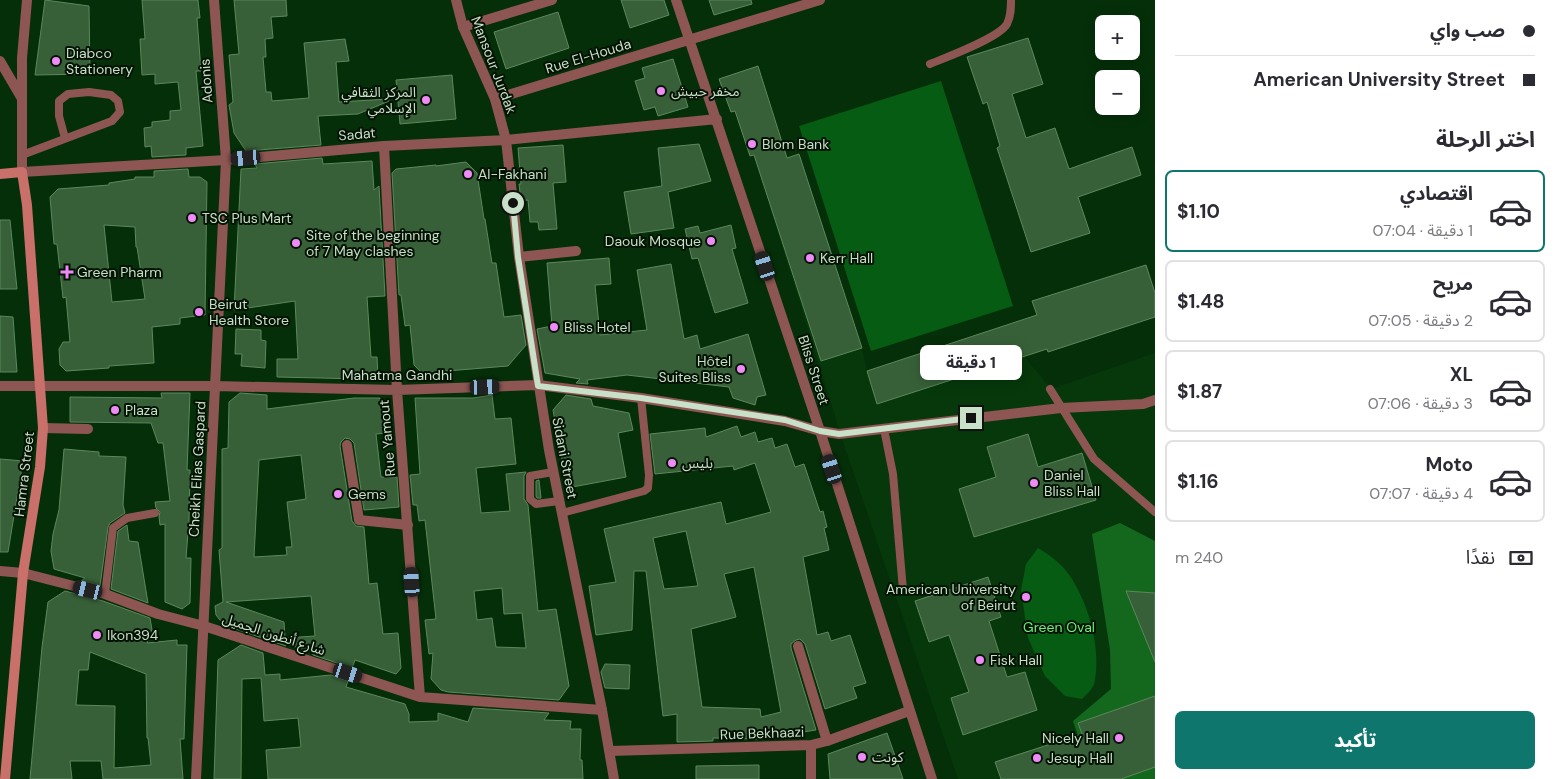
<!DOCTYPE html>
<html lang="ar">
<meta charset="utf-8">
<style>
:root{--surface:#fff;--page:#f7f7f7;--text:#2b2b33;--muted:#7c7c81;--line:#e1e1e2;--accent:#0f766e}
body{margin:0;font-family:"DM Sans","Noto Sans Arabic",sans-serif;background:var(--page);color:var(--text);direction:rtl;height:100vh;display:flex;flex-direction:column;font-size:19px;white-space:nowrap}
*{box-sizing:border-box;margin:0}
p{font-size:16px;color:var(--muted)}
.icon{flex:none;width:28px;height:28px;fill:none;stroke:currentColor;stroke-width:2;stroke-linecap:round;stroke-linejoin:round}
.map{position:relative;flex:1;overflow:hidden;direction:ltr}
.side{display:flex;flex-direction:column;background:var(--surface);width:400px}
.side>*{flex:none}
.top-card{display:grid;align-content:center;height:110px;padding:0 20px;background:var(--surface)}
.buttons{position:absolute;left:1095px;top:15px;display:grid;gap:10px}
.buttons a{display:grid;place-items:center;width:45px;height:45px;border-radius:8px;background:var(--surface);box-shadow:0 2px 12px #0003;font-size:25px}
.end{position:absolute;width:22px;height:22px;margin:-11px;border:6px solid #c8dfc8;background:#111;box-shadow:0 0 0 2px #111}
.from{border-radius:50%}
.bubble{position:absolute;height:35px;border-radius:8px;background:var(--surface);box-shadow:0 2px 12px #0003;font-size:16px;font-weight:700;line-height:35px;text-align:center;direction:rtl}
.car{position:absolute;width:15px;height:30px;margin:-15px -8px;border-radius:6px;box-shadow:0 0 4px 1px #0007;background:linear-gradient(#222 24%,#8ab4d8 0 40%,#222 0 76%,#8ab4d8 0 86%,#222 0)}
.top-card b{display:flex;align-items:center;gap:18px;height:48px;font-size:19px}
.top-card b+b{border-top:1px solid var(--line)}
.top-card i{width:12px;height:12px;background:var(--text)}
ul{padding:0;list-style:none}
li{display:flex;align-items:center;gap:15px;height:82px;margin:0 10px 8px;padding:0 10px;border:2px solid var(--line);border-radius:8px}
li div{flex:1}
li b{display:block;font-size:19px}
li em{font-style:normal;font-weight:700}
li.active{border-color:var(--accent)}
li>.icon{width:45px;height:45px;stroke-width:1.5}
h2{padding:0 20px;font-size:22px;line-height:60px}
.pay{display:flex;align-items:center;gap:12px;height:55px;padding:0 20px;font-size:19px}
.pay p{margin-inline-start:auto}
.button{display:flex;gap:10px;margin-top:auto;padding:10px 20px}
.button a{flex:1;height:58px;border-radius:8px;background:var(--accent);color:#fff;font-size:20px;font-weight:700;line-height:58px;text-align:center}
main{display:flex;flex:1;min-height:0}
.map>svg:first-child{display:block}
</style>
<main>
<section class="side">
<div class="top-card">
<b><i class="from"></i>صب واي</b>
<b><i></i>American University Street</b>
</div>
<h2>اختر الرحلة</h2>
<ul>
<li class="active"><svg class="icon" aria-label="car" viewBox="0 0 24 24"><path d="M5 17H2v-5l4-1 3-4h7l3 4 3 1v5h-3M9 17h6M6 11h13"/><circle cx="7" cy="17" r="2"/><circle cx="17" cy="17" r="2"/></svg><div><b>اقتصادي</b><p>1 دقيقة · 07:04</p></div><em>$1.10</em></li>
<li><svg class="icon" aria-label="car" viewBox="0 0 24 24"><path d="M5 17H2v-5l4-1 3-4h7l3 4 3 1v5h-3M9 17h6M6 11h13"/><circle cx="7" cy="17" r="2"/><circle cx="17" cy="17" r="2"/></svg><div><b>مريح</b><p>2 دقيقة · 07:05</p></div><em>$1.48</em></li>
<li><svg class="icon" aria-label="car" viewBox="0 0 24 24"><path d="M5 17H2v-5l4-1 3-4h7l3 4 3 1v5h-3M9 17h6M6 11h13"/><circle cx="7" cy="17" r="2"/><circle cx="17" cy="17" r="2"/></svg><div><b>XL</b><p>3 دقيقة · 07:06</p></div><em>$1.87</em></li>
<li><svg class="icon" aria-label="car" viewBox="0 0 24 24"><path d="M5 17H2v-5l4-1 3-4h7l3 4 3 1v5h-3M9 17h6M6 11h13"/><circle cx="7" cy="17" r="2"/><circle cx="17" cy="17" r="2"/></svg><div><b>Moto</b><p>4 دقيقة · 07:07</p></div><em>$1.16</em></li>
</ul>
<div class="pay"><svg class="icon" aria-label="cash" viewBox="0 0 24 24"><path d="M3 7h18v10H3z"/><circle cx="12" cy="12" r="2"/></svg>نقدًا<p>240 m</p></div>
<div class="button"><a>تأكيد</a></div>
</section>
<div class="map">
<svg width="1155" height="779" viewBox="0 0 1155 779">
<rect width="100%" height="100%" fill="#052f09"/>
<path fill="#06380b" d="M799,154l63,194 5,22 146,-47 11,33 27,33 104,-36v426h-197l-117,-343 -83,-268z"/>
<path fill="#055c12" d="M941,81l72,225 -142,45 -72,-225z
M1038,548c12,7 24,16 32,28 19,28 32,75 24,108 -2,6 -8,11 -12,15l-17,-3 -20,-20 -17,-38 -7,-48 5,-26z"/>
<path fill="#14681d" d="M1120,523l35,18v238h-62l-20,-58 38,-32 -1,-39 -18,-116z"/>
<path fill="#376038" stroke="#5d875c" fill-rule="evenodd" d="M45,0l44,6 1,68 -55,1z
M142,0h56l2,18h-3l4,53h-5l7,75 -17,2v7l-34,2 -1,-11 -6,1 -1,-19 8,-1v-5l18,-2v-9l11,-1 -3,-28 -23,2v-10l-13,1 -2,-36h5z
M234,0h52l1,16 -16,1 2,21 -8,1 1,18h-3l3,35h5l1,9 37,-3 -5,-55 41,-4 4,22 -13,1 3,40 49,-3 1,2 -31,13 -40,2 3,29 -75,6 -12,-18 -5,-28 4,-3 -4,-47 10,-1z
M621,0h43l5,15 -39,13z
M709,0h42l1,4 -38,11z
M558,12l11,36 -63,21 -12,-37z
M1028,38l15,46 -31,10 14,44 29,-10 14,41 63,-22 9,28 -63,22 12,36 -59,19 -34,-104 3,-2 -13,-44 -4,2 -16,-47z
M673,59l15,48 -30,9 -3,-9 -11,3 -9,-29 10,-3 -3,-10z
M758,66l29,92 12,-4 63,194 -41,13 -67,-206 -4,1 -15,-45 -4,1 -12,-33z
M452,75l4,44 -56,5 -4,-44z
M699,144l12,37 -43,11 6,36 -43,6 -7,-42 38,-6 -4,-38z
M563,145l3,37 -13,1 4,46 -18,1 -1,-8h-8l-2,-22 -7,1 -2,-17h2l-3,-36z
M322,158l1,6 49,-3 2,29 5,-4 6,110 -18,1 4,60h6l1,20 -16,2 -85,-2v-18h21l-3,-58 -61,9 7,-141 16,-1 -2,-4z
M466,162l11,11 7,46h1l7,44h4l8,54 17,-2 5,30 -18,21 -86,7 -8,-8 -4,-40 -5,1 -4,-31h-2l-7,-122 4,-4 40,-4v1z
M188,169l1,8h11l7,5 -2,133 -25,3v6l-28,3 2,36 -45,3v2l-43,3 -6,-6 -1,-16 4,-7h7l-4,-45 -3,1 -6,-54h-3l-4,-47 8,-8 51,-4v-2l26,-4v-2h19v-6zM104,225l31,2 1,20h1l8,52 -33,3z
M0,220h10l7,69h-17z
M731,225l5,23 -4,1 16,54 -33,10 -17,-55 -6,1 -7,-30 13,-3 2,7z
M609,258l2,26 -16,1 5,50 47,-5 -10,-60 34,-6 13,75 13,-4 3,14 48,-15 18,61 -9,2 -2,8 -22,-7 -4,-11 -102,-12 -40,5 1,4 -12,-1 4,-4 -35,-6 -8,-44 15,-3 -5,-63z
M1146,265l9,28v24l-107,35 -1,-3 -170,55 -10,-33 170,-56 -5,-14z
M0,316l13,1 4,55h-17z
M236,329l25,1v10l5,1 -1,27 -24,-2 1,-12h-7z
M161,393h29l-3,77h3l-1,50 -3,38h5l-1,45 -8,6 -17,-7v-78l-5,1 -1,-8 1,-5 -4,-4 -1,-6 15,-1 -7,-58h-5l-7,-20 -81,-1v-25l92,1z
M240,393l27,2v14l87,-11h26v4h2l4,31 -10,1 5,43h16l2,30 -35,3 -10,-67 -4,-4 -5,-1 -4,4 -1,4 12,75 4,5 8,1 5,57 8,-1 6,51 15,-1 3,35 -5,6 -41,-14 -3,8 -39,-13 -1,-3 -26,-8v2l-62,-21 -8,-10 -1,-9 8,-4 -4,-52 3,-2v-99l6,-1 1,-46zM301,455l5,44 -19,3 5,45h-6l1,8 -33,2 5,-97zM311,596l4,40 -30,2 -1,-16 -58,-20z
M492,395l3,24 16,-1 5,46 -40,4 5,45 29,-2 -4,-37 20,-2 -2,4v23l4,6 10,106 18,-2 13,77 -10,14 -111,-8 -7,-2 -10,-11 2,-26 -4,1 -4,-34 11,-1 -11,-99 -6,1 -2,-16h-4l-3,-30 10,-1 -5,-76h58zM502,588l2,26 18,-1 4,35 -30,-1 -4,-29 -15,2 -3,-29z
M566,395l25,4 2,7 36,7 4,17 -15,3 8,44 -59,11 -14,-78z
M737,426l4,11 14,-5 3,10 14,-4 3,10 12,-4 8,23 9,-3 16,48 3,-1 4,16 -3,1 5,22 -26,7 14,78 11,-3 3,9 19,-6 16,48 -13,4 4,11 -32,11 -20,-65 -5,-5 -4,1 -5,4v4l25,82 -58,9 -45,-1v3l-36,1v-28l-14,2 -17,-145h-12l-2,59 -36,5 -7,-49 27,-4 -12,-53 117,-27 5,22 45,-12 -16,-49 -21,7 -1,-4 -78,8 -5,-40 55,-6 1,9zM686,531l12,55 -34,3 -11,-51zM754,567l27,145 -20,5 -1,-8 -58,-2 -11,-78 45,-12 -12,-43z
M1028,434l10,33 44,-14 14,47 -122,37 -15,-48 37,-12 -9,-30z
M64,449l35,3v4l27,1 -3,48 2,8 -15,10 -2,4 -8,59 -19,-5 4,-3 -31,-9 -3,-18 2,-17 6,-24z
M0,459l23,2 -15,91h-8z
M539,480l2,18h-4l-1,-2v-15z
M127,525l2,16 9,1 10,61 -37,-14 7,-58z
M988,577l13,40 -12,4 18,56 18,-5 12,38 -74,25 -12,-37 18,-6 -20,-57 -20,7 -14,-41z
M65,591l38,10 47,17 2,12 -5,13 30,-3v5h10l-3,94h-4l3,40h-80l-2,-18h-31l2,18h-42l12,-132 6,-45zM90,652l56,22 1,64h1l3,27 -37,3 1,-62 -39,-1 3,-35h9z
M1126,591l29,2v69z
M241,645l22,8 2,22 15,-1v6l51,-5 17,6 -2,6 59,17 4,10v8l29,-1v-8l30,9 5,-14 76,5 -5,7 27,1 -1,8h11l-1,31h2l1,19h-315l-2,-29 35,-3 -3,-29 -34,3 -3,-43 -19,1 -1,100h-27l4,-119z
M605,664l25,1 -1,24 -24,-1 -4,-16z
M1155,696v71l-34,12h-120l-6,-17 87,-28 -4,-11z
M887,733l16,46h-73l-2,-25z
M759,765v14h-63v-13z"/>
<g fill="none" stroke-linecap="round" stroke-linejoin="round">
<path stroke="#8e5653" stroke-width="8" d="M930,64c17,-7 69,-26 77,-40 4,-8 4,-16 4,-24
M22,155l90,-34 8,-9 -2,-11 -7,-6 -22,-3 -21,2 -9,7v15l6,22
M1050,389l44,70 61,53
M884,429l9,45 10,116
M553,472l-23,4v23l6,5 23,-3
M562,513l82,-22 4,-3 1,-13 -8,-77
M105,594l8,-66 14,-10 28,-5"/>
<path stroke="#8e5653" stroke-width="10" d="M519,257l57,-6
M43,428l45,1
M347,445l12,75 49,5
M798,646l29,95"/>
<path stroke="#8e5653" stroke-width="10" d="M463,27l89,-27
M0,61l21,36
M495,99l325,-99
M384,146l13,244 23,307
M22,172v-114l5,-58
M0,386h215l182,4 141,-5 103,13 144,23 35,10 19,3 222,-26 82,-4 12,-4
M0,571l23,2 82,21 53,20 46,12 216,71 182,13
M811,745v34
M610,751l201,-6 16,-4 82,-30
M196,779l30,-619 -12,-160"/>
<path stroke="#8e5653" stroke-width="10" d="M456,0l7,27 32,72 11,41 13,117 30,193 53,260 12,69
M676,0l144,431 112,348
M22,172l204,-12 158,-14 122,-6 211,-21"/>
<path stroke="#c9706b" stroke-width="10" d="M0,174l22,-2 5,33 16,223 -3,39 -17,106 -18,206"/>
</g>
<g fill="none" stroke-linecap="round" stroke-linejoin="round">
<path stroke="#c8dfc8" stroke-width="6" d="M513,203l5,54 20,129 103,12 144,22 35,11 19,3 132,-16"/>
</g>
<g fill="#ef8bf7" stroke="#041304" stroke-width="2">
<circle cx="56" cy="61" r="5"/>
<circle cx="661" cy="91" r="5"/>
<circle cx="426" cy="100" r="5"/>
<circle cx="752" cy="144" r="5"/>
<circle cx="468" cy="174" r="5"/>
<circle cx="192" cy="218" r="5"/>
<circle cx="711" cy="241" r="5"/>
<circle cx="296" cy="243" r="5"/>
<circle cx="810" cy="258" r="5"/>
<path d="M64.5 264.5h5v5h5v5h-5v5h-5v-5h-5v-5h5z"/>
<circle cx="199" cy="312" r="5"/>
<circle cx="554" cy="327" r="5"/>
<circle cx="741" cy="369" r="5"/>
<circle cx="115" cy="410" r="5"/>
<circle cx="672" cy="463" r="5"/>
<circle cx="1034" cy="483" r="5"/>
<circle cx="338" cy="494" r="5"/>
<circle cx="1026" cy="597" r="5"/>
<circle cx="97" cy="635" r="5"/>
<circle cx="980" cy="660" r="5"/>
<circle cx="1119" cy="738" r="5"/>
<circle cx="862" cy="757" r="5"/>
<circle cx="1037" cy="758" r="5"/>
</g>
<g text-anchor="middle" stroke-width="4" stroke-linejoin="round" paint-order="stroke">
<g font-size="14" fill="#c8dfc8" stroke="#041304" text-anchor="start">
<text x="66" y="58">Diabco<tspan x="66" dy="16">Stationery</tspan></text>
<text x="671" y="96">مخفر حبيش</text>
<text x="416" y="97" text-anchor="end">المركز الثقافي<tspan x="416" dy="16">الإسلامي</tspan></text>
<text x="762" y="149">Blom Bank</text>
<text x="478" y="179">Al-Fakhani</text>
<text x="202" y="223">TSC Plus Mart</text>
<text x="306" y="240">Site of the beginning<tspan x="306" dy="16">of 7 May clashes</tspan></text>
<text x="701" y="246" text-anchor="end">Daouk Mosque</text>
<text x="820" y="263">Kerr Hall</text>
<text x="77" y="277">Green Pharm</text>
<text x="209" y="309">Beirut<tspan x="209" dy="16">Health Store</tspan></text>
<text x="564" y="332">Bliss Hotel</text>
<text x="731" y="366" text-anchor="end">Hôtel<tspan x="731" dy="16">Suites Bliss</tspan></text>
<text x="125" y="415">Plaza</text>
<text x="682" y="468">بليس</text>
<text x="1044" y="480">Daniel<tspan x="1044" dy="16">Bliss Hall</tspan></text>
<text x="348" y="499">Gems</text>
<text x="1016" y="594" text-anchor="end">American University<tspan x="1016" dy="16">of Beirut</tspan></text>
<text x="107" y="640">Ikon394</text>
<text x="990" y="665">Fisk Hall</text>
<text x="1109" y="743" text-anchor="end">Nicely Hall</text>
<text x="872" y="762">كونت</text>
<text x="1047" y="763">Jesup Hall</text>
</g>
<g font-size="14" fill="#c8dfc8" stroke="#041304">
<text transform="translate(588 56) rotate(-17)" y="5">Rue El-Houda</text>
<text transform="translate(494 65) rotate(69)" y="5">Mansour Jurdak</text>
<text transform="translate(206 81) rotate(-94)" y="5">Adonis</text>
<text transform="translate(357 134) rotate(-5)" y="5">Sadat</text>
<text transform="translate(814 370) rotate(72)" y="5">Bliss Street</text>
<text x="397" y="380">Mahatma Gandhi</text>
<text transform="translate(387 438) rotate(-95)" y="5">Rue Yamout</text>
<text transform="translate(565 458) rotate(79)" y="5">Sidani Street</text>
<text transform="translate(197 469) rotate(-87)" y="5">Cheikh Elias Gaspard</text>
<text transform="translate(24 474) rotate(-83)" y="5">Hamra Street</text>
<text transform="translate(274 634) rotate(18)" y="5">شارع أنطون الجميل</text>
<text transform="translate(762 733) rotate(-2)" y="5">Rue Bekhaazi</text>
</g>
<g font-size="14" fill="#70ee74" stroke="#041304">
<text x="1059" y="632">Green Oval</text>
</g>
</g>
</svg>
<div class="buttons">
<a>+</a>
<a>−</a>
</div>
<i class="end from" style="left:513px;top:203px"></i>
<i class="end" style="left:971px;top:418px"></i>
<div class="bubble" style="left:920px;top:345px;width:102px">1 دقيقة</div>
<i class="car" style="left:246px;top:158px;rotate:265deg"></i>
<i class="car" style="left:765px;top:266px;rotate:342deg"></i>
<i class="car" style="left:485px;top:387px;rotate:88deg"></i>
<i class="car" style="left:832px;top:469px;rotate:342deg"></i>
<i class="car" style="left:412px;top:582px;rotate:356deg"></i>
<i class="car" style="left:88px;top:590px;rotate:284deg"></i>
<i class="car" style="left:348px;top:673px;rotate:108deg"></i>
</div>
</main>
